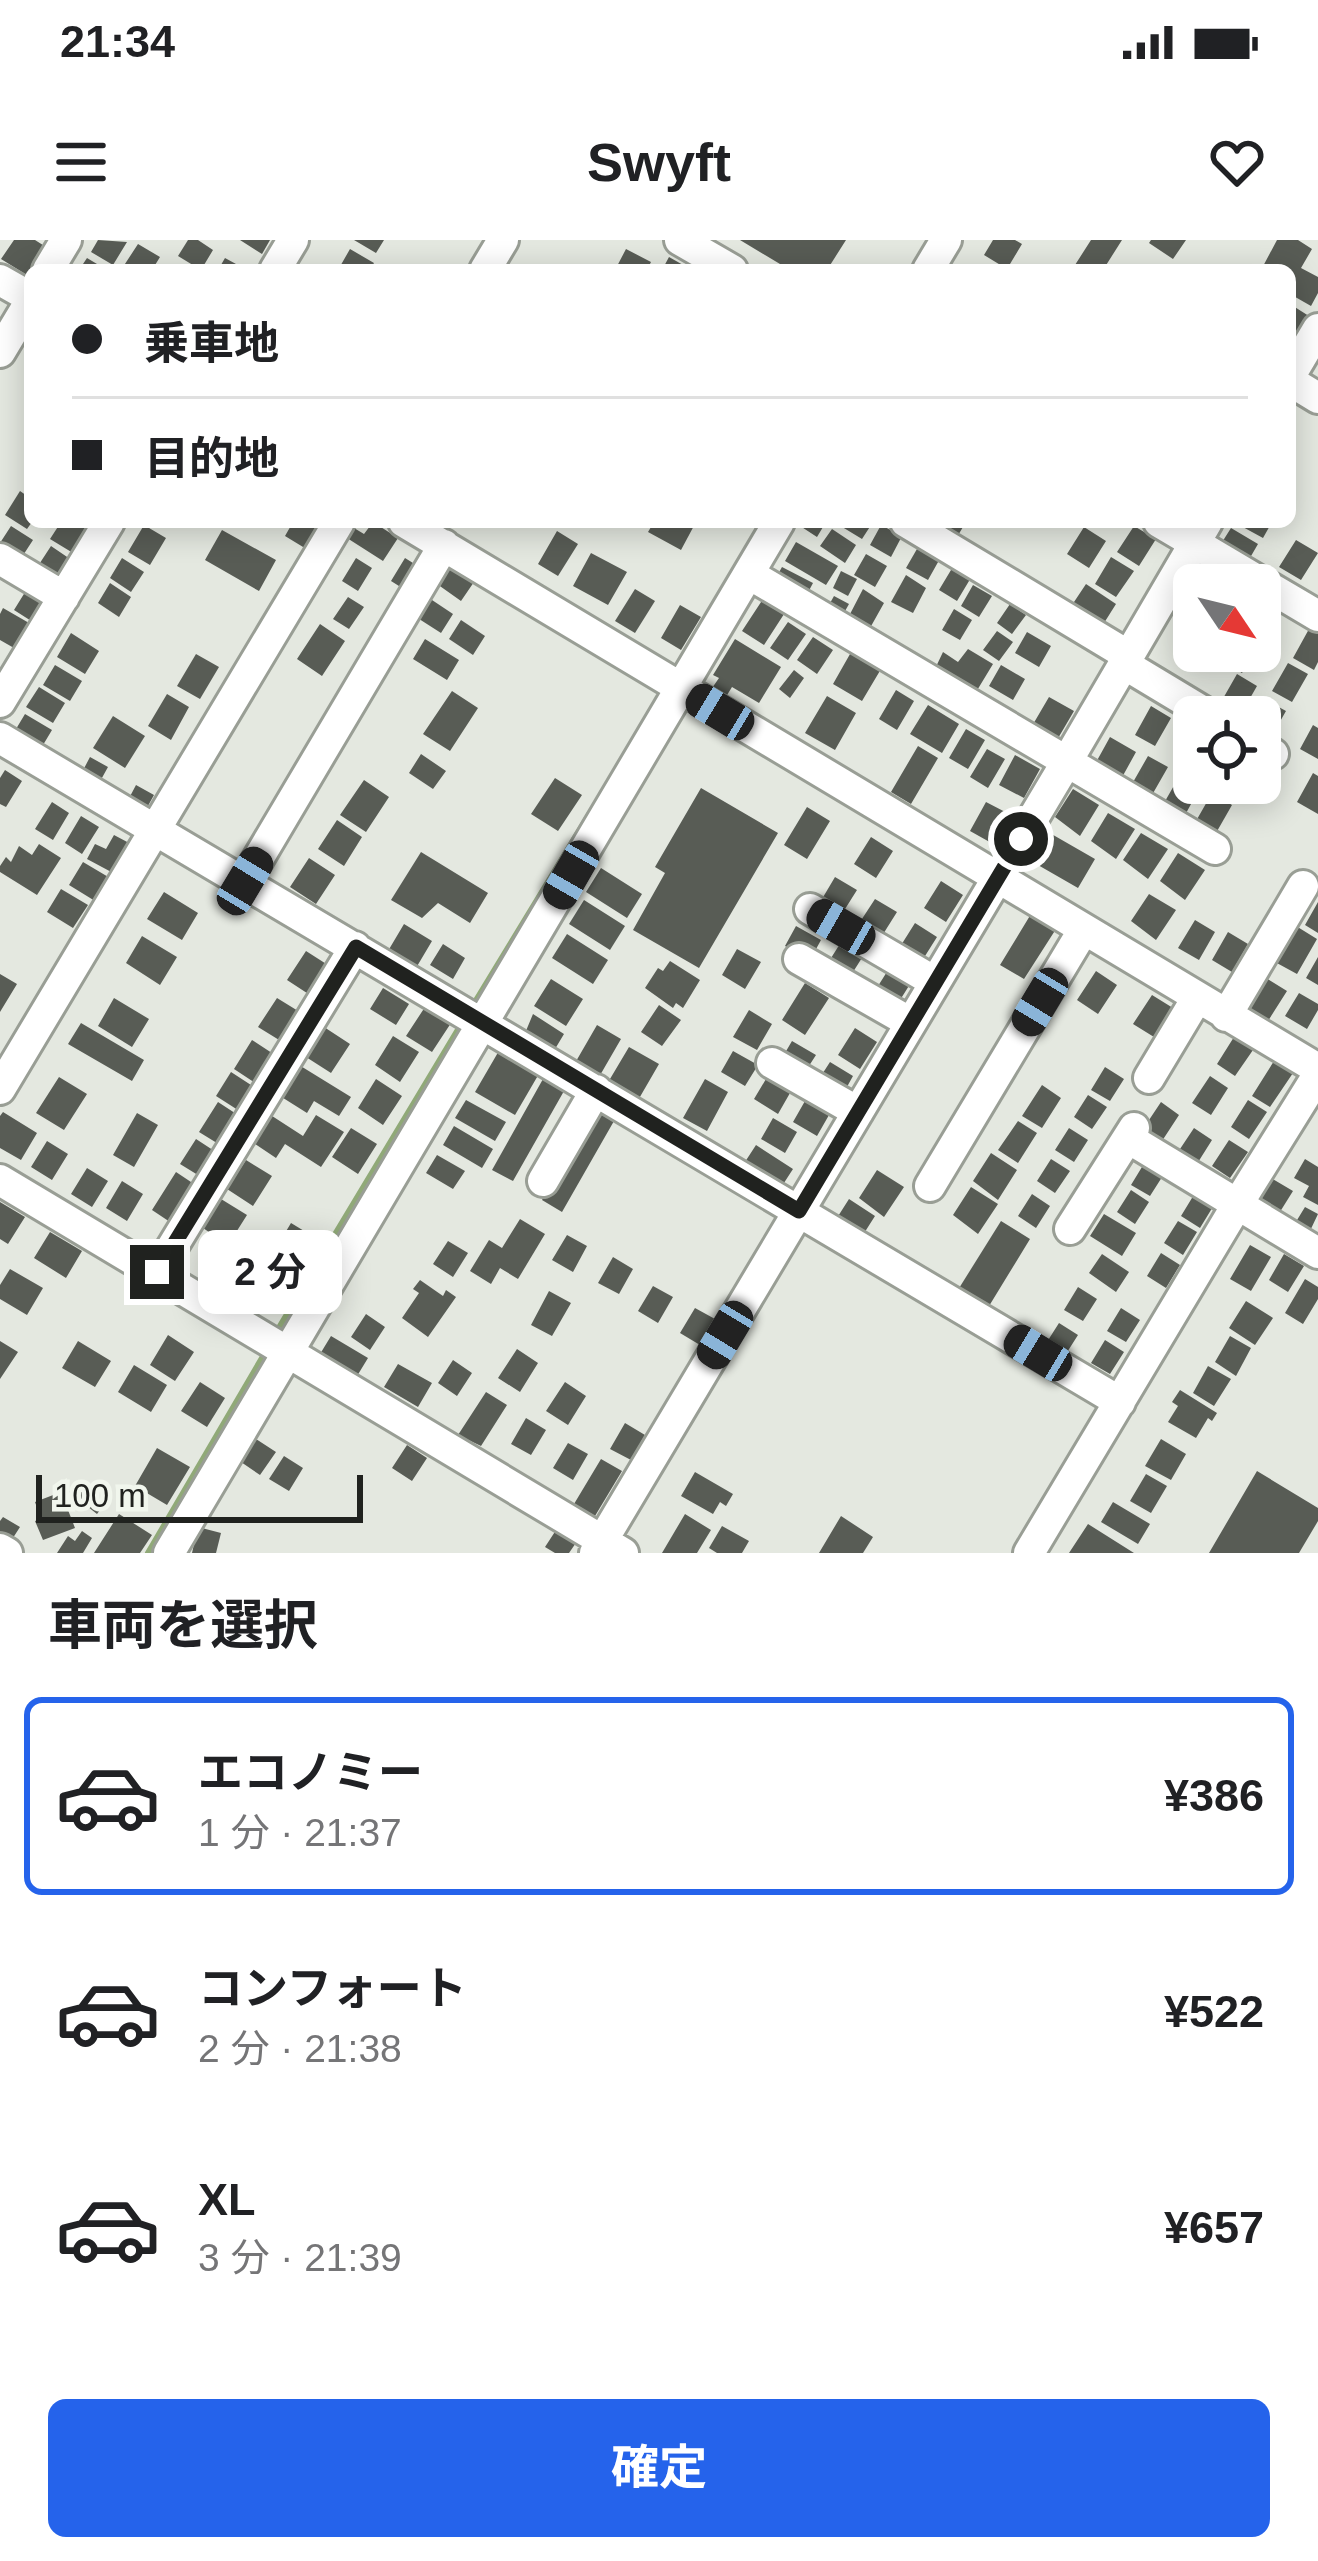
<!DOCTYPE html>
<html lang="ja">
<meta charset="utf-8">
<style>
:root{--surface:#fff;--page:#f2f2f2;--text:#202124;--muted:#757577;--line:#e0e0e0;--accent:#2563eb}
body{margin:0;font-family:Arial,"Noto Sans JP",sans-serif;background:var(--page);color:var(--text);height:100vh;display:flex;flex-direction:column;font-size:45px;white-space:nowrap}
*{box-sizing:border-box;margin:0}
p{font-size:39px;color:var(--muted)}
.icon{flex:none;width:66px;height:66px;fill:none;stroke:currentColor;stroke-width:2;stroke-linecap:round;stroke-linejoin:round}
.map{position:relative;height:1313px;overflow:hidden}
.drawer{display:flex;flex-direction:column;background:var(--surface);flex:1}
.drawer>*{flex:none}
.hud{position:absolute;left:24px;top:24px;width:1272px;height:264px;border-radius:18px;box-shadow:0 6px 30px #0003;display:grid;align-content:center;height:264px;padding:0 48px;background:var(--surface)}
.needle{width:78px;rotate:125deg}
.tools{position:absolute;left:1173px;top:324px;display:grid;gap:24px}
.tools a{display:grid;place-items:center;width:108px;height:108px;border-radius:18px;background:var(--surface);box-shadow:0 6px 30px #0003;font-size:60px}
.scale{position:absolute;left:36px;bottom:30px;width:327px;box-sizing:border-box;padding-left:12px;border:6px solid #20221f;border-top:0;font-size:33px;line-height:42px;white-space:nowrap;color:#20221f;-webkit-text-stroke:9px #f1f6ed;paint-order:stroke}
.end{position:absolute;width:54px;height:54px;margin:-27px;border:15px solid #20221f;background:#fff;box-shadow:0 0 0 6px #fff}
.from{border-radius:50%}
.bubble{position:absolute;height:84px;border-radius:18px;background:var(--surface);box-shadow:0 6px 30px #0003;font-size:39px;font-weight:700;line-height:84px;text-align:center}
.car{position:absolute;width:36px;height:72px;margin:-36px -18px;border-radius:15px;box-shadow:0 0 9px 3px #0007;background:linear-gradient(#222 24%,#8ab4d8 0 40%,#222 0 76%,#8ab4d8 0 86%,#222 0)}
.hud b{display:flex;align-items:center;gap:42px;height:114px;font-size:45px}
.hud b+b{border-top:3px solid var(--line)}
.hud i{width:30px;height:30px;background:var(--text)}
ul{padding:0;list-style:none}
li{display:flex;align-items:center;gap:36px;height:198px;margin:0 24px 18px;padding:0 24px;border:6px solid transparent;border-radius:18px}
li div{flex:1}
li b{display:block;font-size:45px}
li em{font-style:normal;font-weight:700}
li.active{border-color:var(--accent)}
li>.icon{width:108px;height:108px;stroke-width:1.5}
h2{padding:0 48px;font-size:54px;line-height:144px}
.button{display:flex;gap:24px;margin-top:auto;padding:24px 48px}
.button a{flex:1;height:138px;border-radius:18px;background:var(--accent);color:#fff;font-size:48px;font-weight:700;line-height:138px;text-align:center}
.status{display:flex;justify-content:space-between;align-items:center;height:84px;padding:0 60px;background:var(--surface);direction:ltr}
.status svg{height:33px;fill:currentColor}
header{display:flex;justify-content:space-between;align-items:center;height:156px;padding:0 48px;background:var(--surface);font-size:54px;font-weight:700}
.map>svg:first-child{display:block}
</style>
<div class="status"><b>21:34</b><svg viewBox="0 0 49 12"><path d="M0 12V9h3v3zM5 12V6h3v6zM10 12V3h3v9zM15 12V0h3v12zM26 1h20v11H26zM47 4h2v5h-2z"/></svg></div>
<header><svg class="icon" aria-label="menu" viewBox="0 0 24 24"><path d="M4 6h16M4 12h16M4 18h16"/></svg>Swyft<svg class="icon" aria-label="heart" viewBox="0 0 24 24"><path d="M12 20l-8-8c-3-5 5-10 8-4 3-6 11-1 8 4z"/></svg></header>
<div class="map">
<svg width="1318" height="1313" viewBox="0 0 1318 1313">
<rect width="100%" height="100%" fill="#e4e8e0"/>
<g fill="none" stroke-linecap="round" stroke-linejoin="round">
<path stroke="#90a978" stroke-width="6" d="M472,767l118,-194
M274,1096l188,-313
M148,1313l117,-200"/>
</g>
<path fill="#585c55" d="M14,0h21l11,7 -16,23v7l-29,-18z
M98,0l29,2 -14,23 -22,-13z
M188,0h10l15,10 -12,20 -23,-14z
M240,0h30l-8,14z
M354,0h30l-8,13z
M740,0h106l-19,30h-37z
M993,0h22l7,4 -15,25 -23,-14z
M1091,0h31l-19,30h-19l-9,-5z
M1151,0h35l-13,19 -24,-16z
M1277,0h21l14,9 -11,19 17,9v16l-7,13 -21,-12v-24h-29z
M138,4l22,13 -8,13h-24l-5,-3z
M350,9l24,14 -4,7h-32z
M626,9l25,13 -4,8h-32z
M669,17l23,13h-30z
M87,18l20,12h-28z
M225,18l22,12h-29z
M1290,64l22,14 -12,18 -10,-6z
M20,251l10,7v24h2l-5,7 -22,-14z
M61,282h15l12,8 -15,23 -23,-14z
M293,282h31l-16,28 -23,-14z
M373,282l25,16 -15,23 -36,-23 7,-10 10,6z
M654,282h42l-15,28 -33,-18z
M794,282h32l-9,15z
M834,282h39l-11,17z
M922,282h44l-12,20z
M1244,282h28l-9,16 -22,-12z
M144,285l22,13 -16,27 -22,-13z
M881,285l21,11 -11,21 -21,-12z
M11,286l22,14 -15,23 -18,-11v-9z
M1134,286l22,13 -17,27 -22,-14z
M1084,287l22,14 -17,27 -22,-14z
M1231,288l27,16 -11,19 -28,-16z
M832,289l24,16 -11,18 -25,-17z
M222,290l54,30 -17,31 -54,-31z
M557,291l21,13 -20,32 -20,-12z
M1296,300l22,13 -17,27 -22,-13z
M796,302l42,24 -12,19 -41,-24z
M921,302l21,13 -14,25 -22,-12z
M51,306l22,15 -15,23 -22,-15z
M591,313l36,19 -19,33 -35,-19z
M866,314l21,12 -12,21 -21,-12z
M1111,317l23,14 -18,26 -21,-13z
M122,318l22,14 -13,20 -21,-14z
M356,318l16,10 -14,23 -16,-10z
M405,318l16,10 -14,23 -16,-10z
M954,325l18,11 -15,25 -18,-11z
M449,326l25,16 -13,19 -24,-17z
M782,327l31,16 -9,17 -31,-17z
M841,331l16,8 -9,17 -15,-8z
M906,335l20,13 -13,25 -22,-11z
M110,343l21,14 -12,20 -21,-14z
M1086,344l30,20 -17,27 -31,-20z
M973,345l19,11 -13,21 -18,-11z
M27,349l22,14 -13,21 -22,-14z
M635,349l20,12 -20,32 -20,-12z
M863,349l21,14 -14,25 -21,-12z
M765,356l21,15 -22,34 -22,-14z
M834,356l15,8 -9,16 -15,-8z
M348,357l16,10 -15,22 -16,-10z
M429,358l24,16 -12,19 -25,-16z
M1260,363l19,11 -16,28 -3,-2z
M1010,364l16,11 -14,19 -15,-11z
M680,365l21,12 -20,33 -20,-12z
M3,368l33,19 -15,25 -21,-12v-26z
M954,369l18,11 -12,20 -18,-10z
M461,380l24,16 -12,19 -24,-16z
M788,382l18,12 -18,26 -18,-12z
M320,384l25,17 -23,35 -25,-17z
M1309,389l9,5v28l-4,8 -21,-12z
M997,391l16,11 -14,19 -16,-11z
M1027,392l24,14 -12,21 -24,-14z
M71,393l28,18 -14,23 -28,-17z
M813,397l20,13 -16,24 -20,-14z
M425,399l34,21 -12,20 -34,-21z
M735,399l46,28 -22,36 -27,-16 -8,13 -14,-9 9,-13 -6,-3z
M854,407l30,17 -22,37 -29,-17z
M968,409l25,15 -20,33 -40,-24 10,-21 15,10z
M1228,411h27l-13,22 -20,-12z
M196,414l23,13 -19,32 -23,-13z
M1288,423l20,11 -16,28 -20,-11z
M55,425l27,16 -12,20 -27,-16z
M1001,425l24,14 -12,21 -24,-14z
M794,430l10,8 -14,20 -11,-9z
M1237,434l20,12 -16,28 -20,-12z
M39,447l26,16 -12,20 -27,-16z
M896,450l18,11 -17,29 -18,-11z
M452,451l26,17 -28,43 -27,-17z
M167,454l22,13 -18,33 -23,-14z
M827,456l29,17 -21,37 -30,-17z
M1049,457l25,14 -17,29 -25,-14z
M1266,460l20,11 -16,28 -10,-6v-16h-4z
M928,465l31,19 -17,29 -32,-19z
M1151,466l20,12 -16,28 -20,-11z
M25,474l27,16 -12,20 -27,-16z
M113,476l32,20 -20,32 -32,-20z
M1313,485l5,3v31l-18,-10z
M966,489l19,11 -17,29 -19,-11z
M1110,497l26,15 -16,29 -26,-15z
M1194,504v25l-11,-6z
M918,506l20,12 -27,46 -20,-12z
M987,509l18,10 -17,29 -18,-11z
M421,514l25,17 -13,18 -24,-16z
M1015,515l25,14 -16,29 -25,-13z
M1148,516l20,11 -16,28 -20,-11z
M90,517l18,10 -10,18 -18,-9z
M5,530l17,11 -16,26 -6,-3v-26z
M1313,533l5,3v38l-21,-12z
M1180,535l21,11 -16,29 -21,-12z
M555,538l27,17 -24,36 -27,-17z
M364,540l25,17 -23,35 -26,-17z
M1217,543h29l-7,12z
M136,545l18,10 -10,18 -18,-9z
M701,548l77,45 -79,135 -66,-38 32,-57 -10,-6z
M1073,549l26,16 -19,31 -25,-19z
M1212,553l20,12 -16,28 -20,-12z
M52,562l17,11 -16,27 -18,-11z
M986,562l25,13 -16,30 -25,-14z
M807,567l23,14 -23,38 -23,-14z
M1108,573l27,16 -19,30 -25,-18z
M81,576l18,11 -17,27 -17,-11z
M337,580l25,17 -18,29 -26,-17z
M1048,592l47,27 -17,29 -47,-27z
M1141,593l27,16 -20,30 -25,-19z
M114,595l17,9 -16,30 -28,-15 8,-15 11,5z
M871,597l22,14 -17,27 -22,-14z
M39,604l22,14 -24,37 -37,-23v-6l6,-9 5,5 8,-16 13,9z
M421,612l67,41 -18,30 -32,-20 -16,15 -31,-18z
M1178,613l27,17 -20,30 -25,-19z
M309,618l26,17 -19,29 -26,-17z
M83,622l27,16 -15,23 -26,-16z
M601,628l41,26 -15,24 -41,-26z
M835,637l22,13 -17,27 -21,-13z
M941,641l22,14 -17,27 -22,-14z
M61,649l27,16 -15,23 -26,-16z
M164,652l34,21 -16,27 -35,-21z
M1149,654l27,16 -20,30 -25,-19z
M875,659l22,13 -17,27 -22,-14z
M584,660l41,26 -15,24 -41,-26z
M1318,662v31l-13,-8z
M1031,674l25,15 -32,50 -24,-14z
M1195,680l20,12 -16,28 -21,-12z
M915,683l22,14 -17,27 -22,-14z
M404,684l28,17 -16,27 -28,-17z
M796,686l25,14 -11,20 -25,-14z
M1296,686l21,13 -20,35 -22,-12z
M1228,692l20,12 -16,28 -20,-12z
M567,694l41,26 -15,24 -41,-26z
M142,696l35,21 -17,28 -34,-22z
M843,699l22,14 -17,27 -22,-14z
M443,704l22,14 -12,21 -23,-14z
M737,709l24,13 -16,27 -23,-14z
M306,711l25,16 -18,30 -26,-17z
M1318,717v28l-12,-7z
M670,721l30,19 -17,28 -7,-5 -3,5 -28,-20 13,-20 5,3z
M890,727l22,14 -17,27 -22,-14z
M1096,731l21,14 -19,29 -21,-14z
M0,734l17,10 -17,28z
M1266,738l21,13 -19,30 -21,-14z
M551,739l32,20 -17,27 -32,-20z
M805,743l24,15 -24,37 -23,-15z
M383,748l26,16 -13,21 -26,-16z
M1299,753l19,11v6l-11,19 -22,-13z
M1152,755l21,13 -19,29 -21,-13z
M114,758l35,21 -17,28 -34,-21z
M277,758l26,16 -19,29 -26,-16z
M659,765l22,15 -19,26 -21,-14z
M425,767l26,16 -19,29 -26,-16z
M749,770l23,14 -15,26 -24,-13z
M533,774l31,20 -12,20 -29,-16z
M81,783l63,37 -12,21 -64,-37z
M597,785l24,14 -22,38 -24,-14z
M324,787l26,17 -19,29 -25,-16z
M855,788l22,14 -17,27 -22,-14z
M393,796l26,16 -19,30 -25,-17z
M1234,797l19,13 -18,26 -18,-12z
M252,800l26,17 -18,29 -26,-17z
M792,801l24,14 -11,17 -23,-14z
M629,807l30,17 -22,38 -30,-18z
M500,809l40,23 -25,43 -40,-23z
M733,811l25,14 -13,21 -24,-14z
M1274,821l19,12 -23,34 -18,-11z
M830,822l23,14 -10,18 -24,-15z
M299,825l52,32 -12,19 -25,-15 -7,12 -27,-17z
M1105,827l19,12 -14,22 -19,-11z
M231,832l26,17 -16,23 -25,-16z
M1210,836l18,12 -17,27 -19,-12z
M59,837l28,17 -23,36 -28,-17z
M376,839l26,17 -19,29 -25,-17z
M543,839l21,12 -51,90 -21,-11z
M705,839l23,13 -21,39 -24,-13z
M766,839l24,14 -12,21 -24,-15z
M1042,845l19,13 -19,30 -20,-12z
M1088,855l19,12 -15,22 -18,-12z
M466,860l40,22 -11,19 -40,-23z
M1248,860l19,12 -18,27 -18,-12z
M805,861l24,14 -12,21 -24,-14z
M218,862l26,17 -19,29 -26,-16z
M1161,862l18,13 -17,26 -19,-12z
M593,870l21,11 -52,91 -20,-12z
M3,872l34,21 -16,27 -21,-12v-32z
M137,873l21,12 -24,42 -21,-12z
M269,874l34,22 13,-21 28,17 -23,35 -36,-23 -9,14 -24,-16z
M773,878l24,14 -12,21 -24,-14z
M1018,881l19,12 -19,30 -20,-13z
M454,886l39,23 -11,19 -39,-23z
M351,888l26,16 -19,30 -26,-17z
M1069,888l19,12 -14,22 -19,-12z
M1194,888l18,12 -17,27 -19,-12z
M196,899l26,17 -16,24 -26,-16z
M1229,900l19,12 -18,26 -18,-12z
M47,901l21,13 -16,26 -21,-13z
M756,905l37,24 -13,20 -37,-24z
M991,913l26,17 -19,30 -25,-19z
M437,915l28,16 -12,18 -27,-16z
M1051,919l19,12 -15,22 -18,-12z
M1305,919l13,8v38l-15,-8 6,-11 -15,-8z
M246,920l26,16 -19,30 -26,-17z
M1145,922l19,12 -14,22 -19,-11z
M87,928l21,13 -16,26 -21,-13z
M877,930l27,17 -20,30 -25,-19z
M176,932l24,16 -24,38 -24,-16z
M1271,938l22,13 -15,24 -22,-14z
M122,941l21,13 -16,27 -21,-13z
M971,947l27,17 -20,30 -25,-19z
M1131,950l18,12 -14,22 -18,-12z
M1195,953l19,12 -14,23 -19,-12z
M1032,954l18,12 -14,22 -18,-12z
M221,959l26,16 -19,30 -25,-17z
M849,959l26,17 -14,22 -26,-17z
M0,962l25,15 -17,27 -8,-5z
M1305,967l13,7 -9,19 -15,-8z
M1104,974l32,19 -14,23 -32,-20z
M520,979l25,15 -27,45 -18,-11 -9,16 -21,-13 19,-31 13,8z
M1001,981l29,18 -44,72 -30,-18z
M1178,981l19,11 -14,23 -19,-12z
M291,983l23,14 -20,34 -43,-26 8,-13 20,11z
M50,992l32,19 -16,27 -32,-20z
M567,995l20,11 -14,26 -21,-12z
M448,1001l20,12 -15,24 -20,-13z
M1250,1005l21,12 -20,34 -21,-12z
M1161,1013l19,12 -14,23 -19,-12z
M1102,1014l27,18 -13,20 -27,-19z
M1284,1014l20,12 -16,26 -19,-12z
M613,1017l20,12 -14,25 -21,-11z
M10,1029l33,19 -16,27 -27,-16v-14z
M1305,1039l13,8v12l-15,25 -18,-11z
M420,1040l23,16 3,-6 10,7 -28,40 -26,-19 17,-25 -6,-4z
M653,1046l20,11 -15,26 -20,-12z
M1078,1047l19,12 -14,22 -19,-11z
M549,1051l22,12 -19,33 -21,-11z
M1246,1061l27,17 -18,27 -26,-17z
M695,1068l20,11 -15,26 -20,-12z
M1121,1068l19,12 -14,22 -19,-11z
M366,1074l19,13 -15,23 -19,-13z
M1059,1083l19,12 -14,22 -19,-12z
M168,1095l26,17 -19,29 -25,-16z
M331,1096l37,22 -14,23 -37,-22z
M1230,1096l21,12 -15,28 -21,-14z
M1105,1100l19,12 -14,22 -19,-11z
M0,1101l18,11 -18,27z
M78,1101l33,20 -16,26 -33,-19z
M517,1109l21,14 -18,29 -22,-14z
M453,1120l19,13 -15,23 -19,-13z
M398,1124l34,19 -14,24 -34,-20z
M134,1125l33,20 -16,27 -33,-20z
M1208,1126l23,13 -17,27 -21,-13z
M200,1142l25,16 -18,29 -26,-16z
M565,1142l21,14 -18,29 -22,-14z
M1180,1150l37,23 -5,8 -4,-3 -12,20 -28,-16 10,-16 -6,-4z
M486,1152l21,13 -26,41 -23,-11z
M526,1178l20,12 -15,25 -20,-11z
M625,1183l20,12 -14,25 -21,-11z
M256,1199l20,13 -16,23 -19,-13z
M1161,1199l25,15 -15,26 -26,-14z
M568,1203l20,11 -15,26 -20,-12z
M407,1205l20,13 -15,23 -20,-13z
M157,1208l33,19 -23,38 -32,-19z
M284,1216l19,12 -14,23 -20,-12z
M601,1219l21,12 -27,45 -21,-12z
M1257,1231l61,37v13l-19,32h-90z
M695,1232l38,22 -7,12 -6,-4 -7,12 -32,-18z
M1146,1234l21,12 -16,27 -21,-12z
M75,1244l28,22 -6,8 -28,-22z
M61,1252l14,36 -32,12 -8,-19 6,-2 -6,-17z
M1113,1262l37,22 -12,20 -37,-22z
M119,1274l33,21 -12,18h-46z
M685,1274l26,16 -14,23h-35z
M841,1276l32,21 -10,16h-44z
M3,1277l17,10 -11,17 -9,-5v-18z
M560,1284l20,13 -11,16h-14l-10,-6z
M1088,1284l46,29h-65z
M722,1286l27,15 -7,12h-25l-8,-5z
M198,1287l23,6 -5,20h-24z
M82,1291l10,7 -9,15h-26l11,-17 7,5z"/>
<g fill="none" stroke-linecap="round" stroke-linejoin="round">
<g stroke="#999e95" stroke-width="36">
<path id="minor" d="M680,0l52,30
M48,30l18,-30
M275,30l18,-30
M485,30l18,-30
M928,30l18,-30
M0,40l30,17
M0,112l30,-50
M1290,136l28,-47
M1290,141l28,17
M404,282l914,547
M906,282l223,134
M1159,282l159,94
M0,319l64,38
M749,334l466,275
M1124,424l88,53
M0,462l109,-180
M0,498l1120,664
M1260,506l13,8
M245,641l199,-336
M810,669l125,73
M799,719l112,64
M1226,776l77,-130
M772,823l86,49
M1149,838l48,-80
M0,849l339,-567
M1128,898l190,115
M0,940l623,373
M543,941l53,-91
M930,946l154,-257
M1070,989l64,-101
M157,1032l198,-325
M0,1309l7,4
M169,1313l610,-1031
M595,1313l471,-790 141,-241
M1029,1313l208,-348 81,-130"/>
</g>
<use href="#minor" stroke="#fff" stroke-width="30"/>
</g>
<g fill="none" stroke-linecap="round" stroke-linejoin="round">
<path stroke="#20221f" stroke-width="15" d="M157,1032l199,-325 443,264 222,-372"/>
</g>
</svg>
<div class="tools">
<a><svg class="needle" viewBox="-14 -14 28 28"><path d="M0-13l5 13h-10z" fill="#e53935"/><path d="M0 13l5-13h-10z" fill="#757577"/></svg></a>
<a><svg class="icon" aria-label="locate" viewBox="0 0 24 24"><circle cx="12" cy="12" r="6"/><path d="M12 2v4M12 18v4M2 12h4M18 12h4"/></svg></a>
</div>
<div class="scale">100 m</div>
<i class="end from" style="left:1021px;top:599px"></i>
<i class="end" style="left:157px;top:1032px"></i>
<div class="bubble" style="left:198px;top:990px;width:144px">2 分</div>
<i class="car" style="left:720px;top:472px;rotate:301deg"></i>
<i class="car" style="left:571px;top:635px;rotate:210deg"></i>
<i class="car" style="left:245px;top:641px;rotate:31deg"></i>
<i class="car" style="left:841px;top:687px;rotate:300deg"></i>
<i class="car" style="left:1040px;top:762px;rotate:211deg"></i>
<i class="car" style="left:725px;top:1095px;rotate:211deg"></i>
<i class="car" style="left:1038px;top:1113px;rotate:301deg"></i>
<div class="hud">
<b><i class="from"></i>乗車地</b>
<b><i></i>目的地</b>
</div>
</div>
<section class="drawer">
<h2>車両を選択</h2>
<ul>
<li class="active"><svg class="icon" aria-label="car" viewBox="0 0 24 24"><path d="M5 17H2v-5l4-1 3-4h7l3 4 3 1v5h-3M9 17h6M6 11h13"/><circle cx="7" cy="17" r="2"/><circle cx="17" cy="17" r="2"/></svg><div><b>エコノミー</b><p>1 分 · 21:37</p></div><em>¥386</em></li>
<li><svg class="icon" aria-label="car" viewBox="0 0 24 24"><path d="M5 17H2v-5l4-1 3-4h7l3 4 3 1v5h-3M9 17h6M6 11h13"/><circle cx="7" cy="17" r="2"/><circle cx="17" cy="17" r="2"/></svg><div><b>コンフォート</b><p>2 分 · 21:38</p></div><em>¥522</em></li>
<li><svg class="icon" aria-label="car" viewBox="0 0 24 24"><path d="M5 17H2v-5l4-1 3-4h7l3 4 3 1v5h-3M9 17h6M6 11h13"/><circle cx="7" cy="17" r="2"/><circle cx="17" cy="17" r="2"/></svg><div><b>XL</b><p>3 分 · 21:39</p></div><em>¥657</em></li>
</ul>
<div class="button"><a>確定</a></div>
</section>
